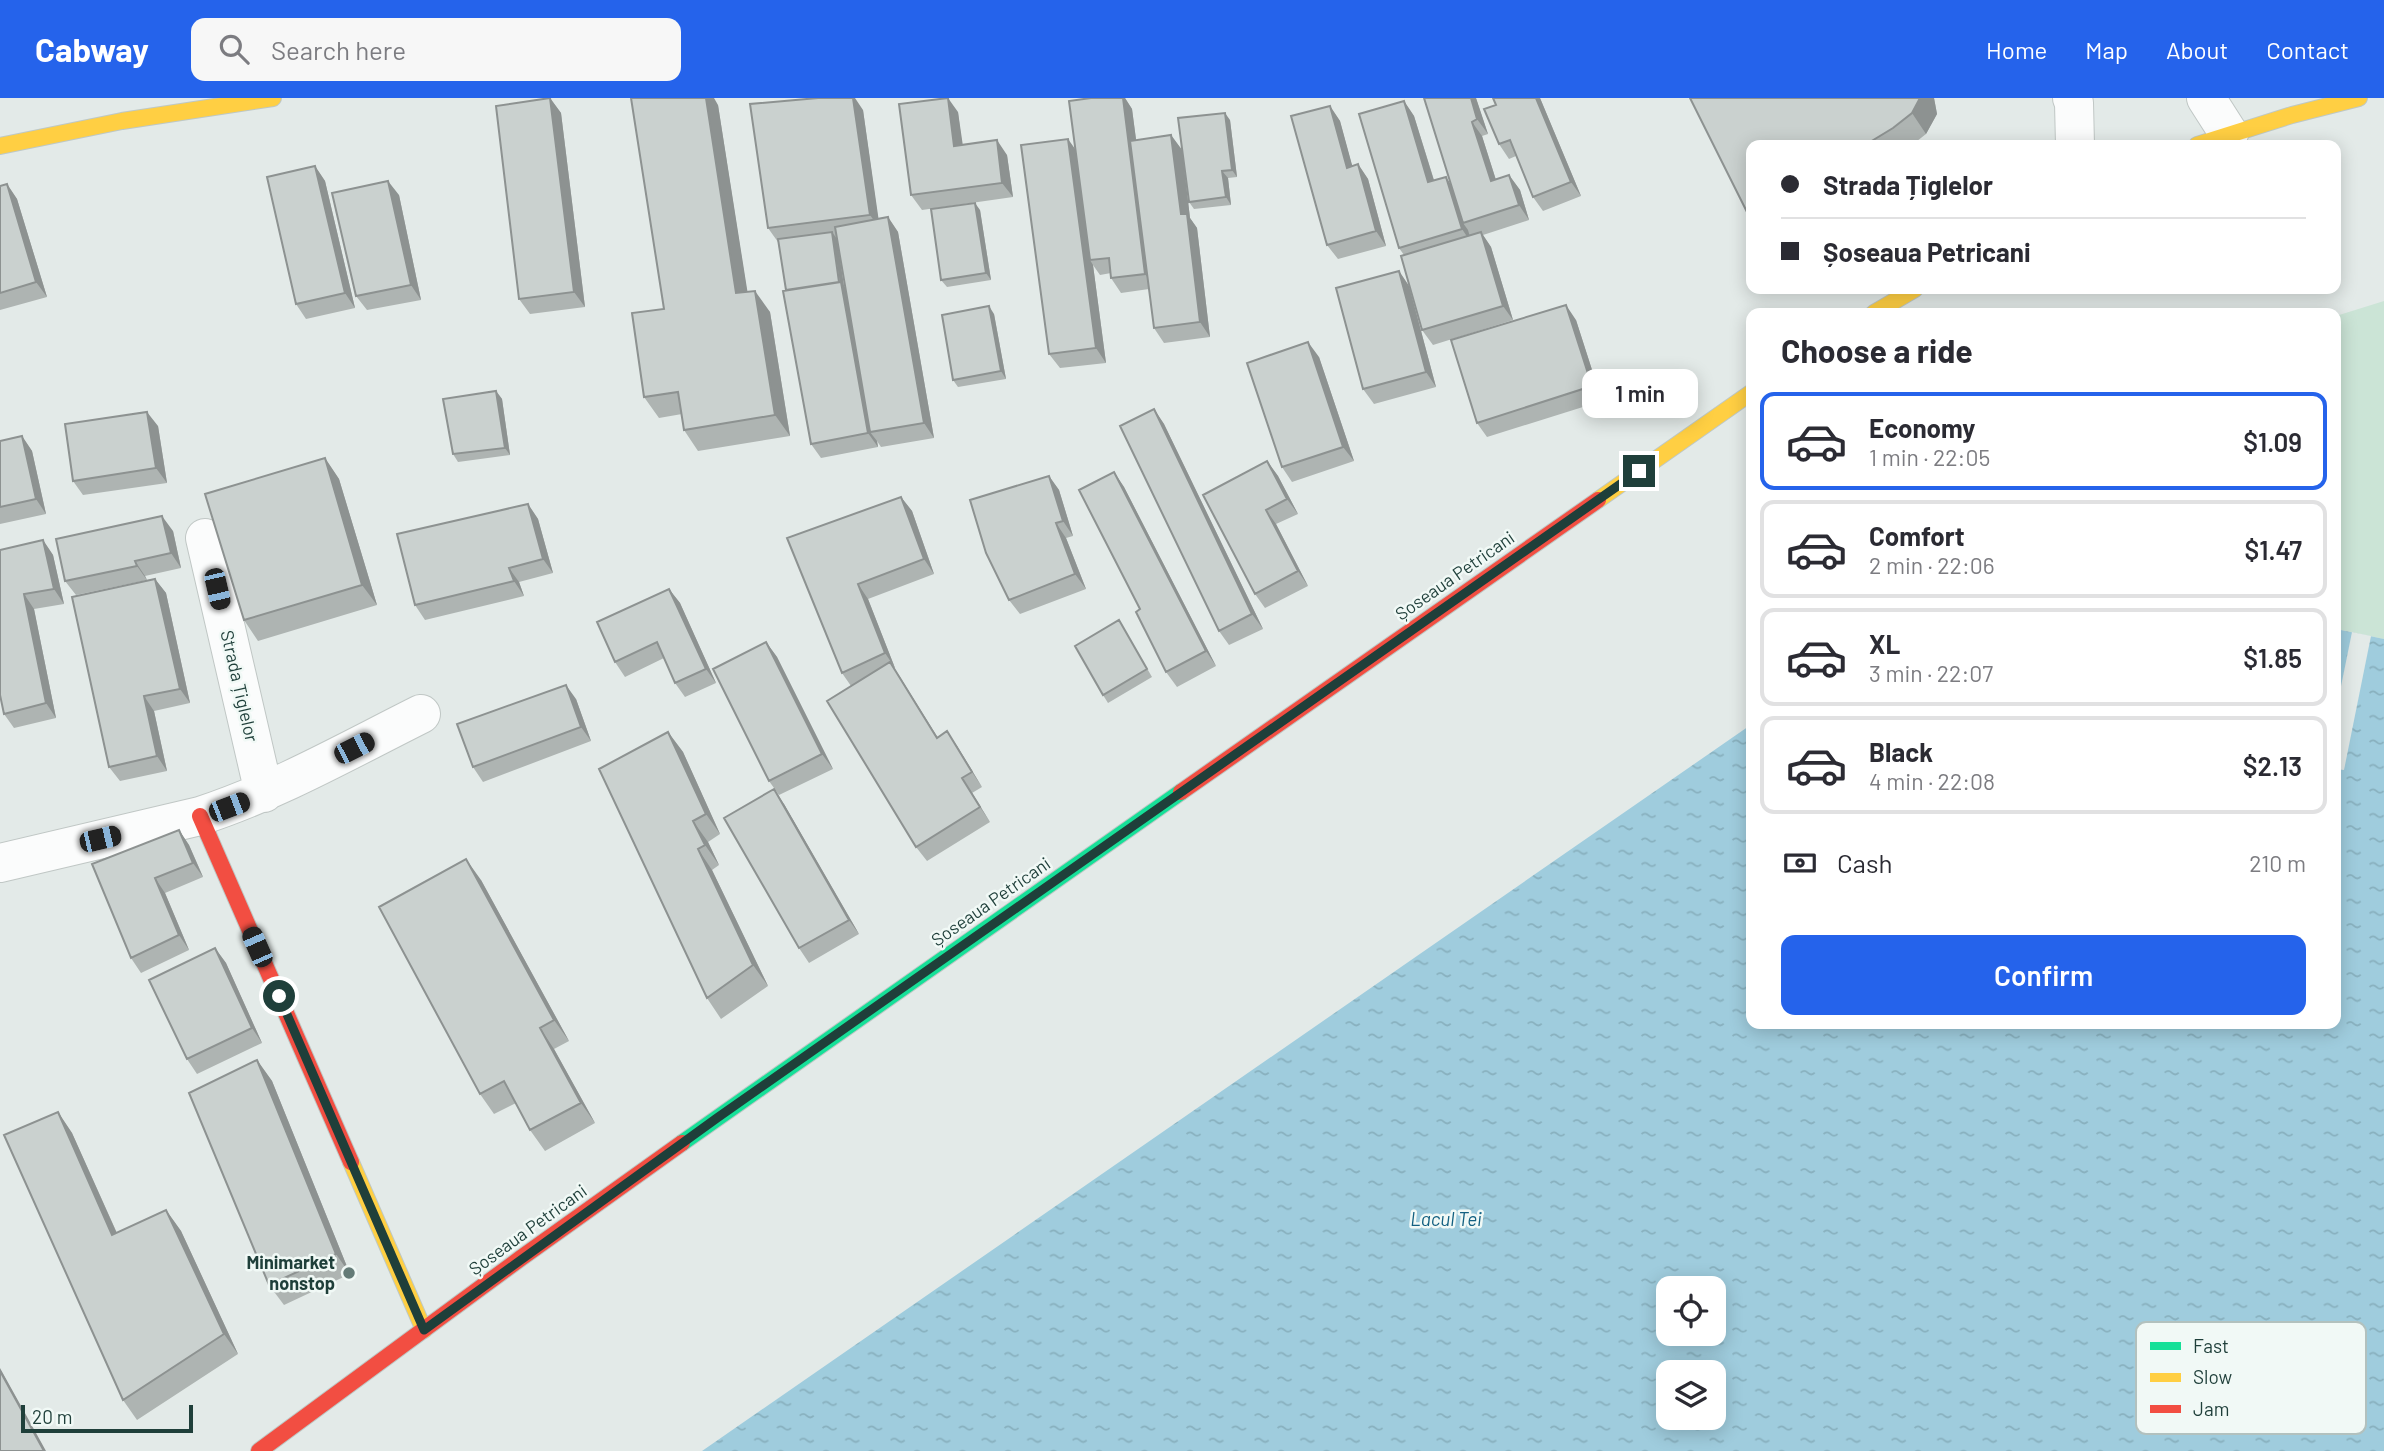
<!DOCTYPE html>
<meta charset="utf-8">
<style>
:root{--surface:#fff;--page:#f7f7f7;--text:#2b2b33;--muted:#7c7c81;--line:#e1e1e2;--accent:#2563eb}
body{margin:0;font-family:Barlow,sans-serif;background:var(--page);color:var(--text);height:100vh;display:flex;flex-direction:column;font-size:26px;white-space:nowrap}
*{box-sizing:border-box;margin:0}
p{font-size:23px;color:var(--muted)}
.icon{flex:none;width:38px;height:38px;fill:none;stroke:currentColor;stroke-width:2;stroke-linecap:round;stroke-linejoin:round}
.map{position:relative;flex:1;overflow:hidden}
.side{position:absolute;left:1746px;top:210px;width:595px;height:721px;display:flex;flex-direction:column;background:var(--surface);border-radius:14px;box-shadow:0 4px 18px #0003}
.side>*{flex:none}
.top-card{position:absolute;left:1746px;top:42px;width:595px;height:154px;border-radius:14px;box-shadow:0 4px 18px #0003;display:grid;align-content:center;height:154px;padding:0 35px;background:var(--surface)}
.fabs{position:absolute;left:1656px;top:1178px;display:grid;gap:14px}
.fabs a{display:grid;place-items:center;width:70px;height:70px;border-radius:14px;background:var(--surface);box-shadow:0 4px 18px #0003;font-size:35px}
.scale{position:absolute;left:21px;bottom:18px;width:172px;box-sizing:border-box;padding-left:7px;border:4px solid #1f3f3a;border-top:0;font-size:19px;line-height:24px;white-space:nowrap;color:#1f3f3a;-webkit-text-stroke:5px #f1f9f6;paint-order:stroke}
.end{position:absolute;width:32px;height:32px;margin:-16px;border:9px solid #1f3f3a;background:#fff;box-shadow:0 0 0 4px #fff}
.from{border-radius:50%}
.bubble{position:absolute;height:49px;border-radius:14px;background:var(--surface);box-shadow:0 4px 18px #0003;font-size:23px;font-weight:600;line-height:49px;text-align:center}
.car{position:absolute;width:21px;height:42px;margin:-21px -10px;border-radius:9px;box-shadow:0 0 5px 2px #0007;background:linear-gradient(#222 24%,#8ab4d8 0 40%,#222 0 76%,#8ab4d8 0 86%,#222 0)}
.top-card b{display:flex;align-items:center;gap:24px;height:66px;font-size:26px}
.top-card b+b{border-top:2px solid var(--line)}
.top-card i{width:18px;height:18px;background:var(--text)}
ul{padding:0;list-style:none}
li{display:flex;align-items:center;gap:21px;height:98px;margin:0 14px 10px;padding:0 21px;border:4px solid var(--line);border-radius:14px}
li div{flex:1}
li b{display:block;font-size:26px}
li em{font-style:normal;font-weight:600}
li.current{border-color:var(--accent)}
li>.icon{width:63px;height:63px;stroke-width:1.5}
h2{padding:0 35px;font-size:32px;line-height:84px}
.pay{display:flex;align-items:center;gap:18px;height:77px;padding:0 35px;font-size:26px}
.pay p{margin-inline-start:auto}
.cta{display:flex;gap:14px;margin-top:auto;padding:14px 35px}
.cta a{flex:1;height:80px;border-radius:14px;background:var(--accent);color:#fff;font-size:28px;font-weight:600;line-height:80px;text-align:center}
header{display:flex;align-items:center;gap:42px;box-sizing:border-box;height:98px;padding:0 35px;background:var(--accent);color:#fff}
header strong{font-size:33px}
nav{display:flex;gap:38px;margin-inline-start:auto;font-size:24px}
.search{width:490px;height:63px;background:var(--page);display:flex;align-items:center;gap:18px;box-sizing:border-box;padding:0 24px;border-radius:14px;color:var(--muted);font-size:26px}
.map>svg:first-child{display:block}
</style>
<header>
<strong>Cabway</strong>
<div class="search"><svg class="icon" aria-label="search" viewBox="0 0 24 24"><circle cx="10" cy="10" r="6"/><path d="M15 15l6 6"/></svg>Search here</div>
<nav><a>Home</a><a>Map</a><a>About</a><a>Contact</a></nav>
</header>
<div class="map">
<svg width="2384" height="1353" viewBox="0 0 2384 1353">
<defs>
<pattern id="water-ripples" width="26" height="14" patternUnits="userSpaceOnUse" patternTransform="scale(1.75)"><rect width="26" height="14" fill="#9fccdd"/><path d="M2 4q2-2 4 0t4 0M15 11q2-2 4 0t4 0" fill="none" stroke="#88b0be"/></pattern>
</defs>
<rect width="100%" height="100%" fill="#e3eae8"/>
<path fill="#cbe4d6" d="M2384,203v338l-48,-10v-313z"/>
<path fill="url(#water-ripples)" fill-rule="evenodd" d="M2336,531l48,10v812h-1682l1050,-727v300h584zM1668,1190h45v46h-45zM1668,1274h45v46h-45z"/>
<path fill="#e3eae8" d="M2352,534l19,4 -27,134 -8,-1v-58z"/>
<g fill="none" stroke-linecap="round" stroke-linejoin="round">
<g stroke="#c0c7c5" stroke-width="40">
<path id="street" d="M2072,0l2,5 1,42
M2206,0l23,36
M205,440l59,255
M0,765l200,-47c77,-25 149,-66 221,-102"/>
</g>
<g stroke="#bec8c5" stroke-width="18">
<path id="fast" d="M682,1045l499,-351"/>
</g>
<g stroke="#bec8c5" stroke-width="18">
<path id="slow" d="M2197,47l95,-30 67,-17
M0,48l122,-25 151,-23
M1874,215l41,-24
M1598,402l154,-108
M351,1064l73,168"/>
</g>
<g stroke="#bec8c5" stroke-width="18">
<path id="jam" d="M1181,694l417,-292
M200,718l151,346
M259,1353l262,-193 161,-115"/>
</g>
<use href="#street" stroke="#fbfcfc" stroke-width="38"/>
<use href="#fast" stroke="#16e098" stroke-width="16"/>
<use href="#slow" stroke="#ffcf43" stroke-width="16"/>
<use href="#jam" stroke="#f24e42" stroke-width="16"/>
</g>
<path fill="#aeb4b2" fill-rule="evenodd" d="M550,0l11,15 24,194 -55,7 -11,-15z
M1091,0h34l7,11 4,31 35,-5 11,15 8,68 7,10 13,109 -46,6 -10,-15 -5,-39 -28,4 -10,-15v-5l-11,2 -7,-10 13,98 -46,5 -11,-14 26,-205z
M1476,0l12,36 -6,2 14,44 13,-5 11,15 9,30 -46,15 8,12 22,73 -80,25 -11,-15 -18,-75 -5,-7 5,-147 10,15 20,64 17,4z
M1493,0h47l41,98 -38,15 -10,-14 -17,-41 -7,3 -10,-15 -3,-39z
M1690,0h244l3,16 -11,20 -14,11h-160v74z
M718,7l29,187 23,20 20,124 -92,15 -14,-21 -2,-16 -23,4 -15,-21 20,-88z
M1330,8l10,15 12,45 6,-2 10,15 18,67 -48,13 -11,-14z
M863,12l15,109 10,-2 10,15 36,206 -53,9 -4,-6 1,6 -57,11 -10,-14 -33,-202 -10,-14zM838,147l7,42 -1,-1z
M958,14l4,33 45,10 6,42 -91,13 -11,-15z
M1230,22l7,57 -9,1 3,27 -37,4 -5,-7z
M315,68l10,15 30,127 -49,11 -10,-15z
M7,86l10,15 30,98 -47,13v-124z
M399,97l22,105 -54,10 -11,-14z
M980,112l11,70 -44,7 -6,-7z
M1399,173l10,15 27,101 -62,17 -11,-15z
M994,216l12,65 -48,8 -5,-7z
M1576,222l26,81 -115,36 -10,-14z
M1319,259l35,104 -62,21 -10,-15z
M496,293l6,8 8,56 -52,7 -5,-8z
M1154,311l10,15 99,205 -34,16 -10,-14z
M158,328l9,57 -84,12 -10,-14z
M22,338l10,15 14,63 -46,10v-83z
M325,360l14,21 38,126 -119,36 -14,-21z
M1267,363l11,15 20,38 -22,10 32,62 -43,22 -10,-14z
M1114,374l10,15 92,179 -39,21 -11,-15z
M1049,378l10,14 14,46 -7,2 20,51 -66,25 -11,-14z
M901,399l11,14 22,63 -66,25 27,69h-1l44,70 19,8 25,41 -10,6 18,29 -63,39 -11,-14 -65,-161 -9,-13 -55,-135z
M528,406l10,15 15,54 -34,9 5,14 -99,24 -10,-15z
M173,433l8,37 -36,8 2,4 -71,15 -11,-14z
M43,442l10,15 11,49 -30,5 22,109 -42,10 -10,-14 -4,-164z
M155,481l11,14 24,110 -36,8 13,60 -47,10 -11,-14z
M669,491l11,14 36,80 -31,14 -10,-14 -11,-25 -39,19 -10,-15z
M1119,522l33,57 -44,26 -5,-8z
M766,544l11,15 56,112 -54,26 -10,-14z
M576,601l15,42 -108,41 -10,-15z
M668,634l15,20 37,82 -12,8 11,23 -7,5 56,116 -47,33 -14,-21z
M784,706l75,130 -50,29 -10,-15z
M179,732l10,15 14,32 -38,16 24,57 -48,23 -10,-15 -39,-94z
M481,782l88,161 -15,8 41,74 -50,28 -15,-21 -14,-27 -22,11 -14,-20z
M215,850l11,15 36,80 -65,31 -10,-15z
M257,962l15,21 78,193 -66,31 -15,-20z
M58,1014l14,21 45,100 49,-23 15,21 57,123 -101,66 -14,-20z"/>
<path fill="#8d9291" d="M550,0l11,15 24,194 -11,-15z
M706,0h8l4,7 33,209 -15,-21z
M853,0h2l8,12 17,119 -10,-14z
M948,0l10,14 7,48 -11,-14z
M1123,0h2l7,11 24,180 -11,-15z
M1471,0h5l12,36 -11,-15z
M1536,0h4l41,98 -10,-14z
M1920,0h14l3,16 -11,20 -14,-21z
M1404,3l10,15 25,81 -11,-15z
M1330,8l10,15 17,62 -10,-15z
M1225,15l5,7 7,57 -5,-7z
M1472,24l10,14 19,60 -10,-15z
M1171,37l11,15 8,68 7,10 13,109 -10,-15 -19,-108z
M1068,41l10,14 12,107 3,5 13,98 -10,-15z
M997,42l10,15 6,42 -11,-14z
M1358,66l10,15 18,67 -10,-15z
M315,68l10,15 30,127 -10,-15z
M1222,73l6,7 3,27 -5,-8z
M1509,77l11,15 9,30 -10,-15z
M1446,79l10,15 7,31 5,7 4,14 -10,-15z
M388,83l11,14 22,105 -10,-15z
M7,86l10,15 30,98 -11,-15z
M975,105l5,7 11,70 -5,-7z
M888,119l10,15 36,206 -10,-15z
M832,134l5,7 7,47 8,10 18,136 7,9 1,6 -10,-14 -27,-144z
M1481,134l10,15 22,73 -10,-14z
M1399,173l10,15 27,101 -10,-15z
M755,193l15,21 20,124 -15,-21z
M1566,207l10,15 26,81 -10,-15z
M989,208l5,8 12,65 -5,-8z
M1308,244l11,15 35,104 -11,-14z
M496,293l6,8 8,56 -5,-7z
M1154,311l10,15 99,205 -11,-15z
M147,314l11,14 9,57 -11,-15z
M22,338l10,15 14,63 -10,-15z
M325,360l14,21 38,126 -15,-20z
M1267,363l11,15 20,38 -11,-15z
M1114,374l10,15 92,179 -10,-15z
M1049,378l10,14 14,46 -10,-15z
M901,399l11,14 22,63 -10,-15z
M528,406l10,15 15,54 -10,-14z
M1266,412l10,14 32,62 -10,-15z
M162,418l11,15 8,37 -10,-15z
M1056,425l10,15 20,51 -11,-15z
M43,442l10,15 11,49 -10,-15z
M135,463l10,15 2,4 -10,-14z
M509,470l10,14 5,14 -10,-15z
M155,481l11,14 24,110 -10,-14z
M858,486l10,15 27,69 -10,-15z
M669,491l11,14 36,80 -10,-14z
M24,496l10,15 22,109 -10,-15z
M766,544l11,15 56,112 -11,-15z
M890,564l10,15 47,76 -10,-15z
M566,587l10,14 15,42 -10,-14z
M144,598l10,15 13,60 -10,-15z
M947,633l10,15 25,41 -10,-15z
M668,634l15,20 37,82 -14,-20z
M962,680l10,15 18,29 -10,-15z
M774,691l10,15 75,130 -10,-14z
M693,723l15,21 11,23 -14,-20z
M179,732l10,15 14,32 -10,-14z
M698,751l14,21 56,116 -15,-21z
M466,761l15,21 88,161 -15,-21z
M155,780l10,15 24,57 -10,-15z
M215,850l11,15 36,80 -10,-15z
M540,930l14,21 41,74 -14,-20z
M257,962l15,21 78,193 -14,-20z
M58,1014l14,21 55,123 -15,-21z
M166,1112l15,21 57,123 -14,-20z
M0,1270l46,83h-2l-44,-80z"/>
<path fill="#cad1cf" stroke="#8d9291" stroke-width="2" d="M550,0l24,194 -55,7 -23,-193z
M631,0h75l30,195 19,-2 20,124 -91,15 -6,-38 -34,5 -12,-84 32,-4z
M818,0h35l17,117 -102,13 -18,-124z
M948,0l6,48 43,-6 5,43 -91,12 -12,-91z
M1091,0h32l22,176 -34,4 -2,-20 -19,2 -21,-159z
M1424,0h47l6,21 -5,3 19,59 18,-6 10,30 -56,18z
M1493,0h43l35,84 -38,15 -23,-57 -11,4 -15,-35 12,-4z
M1690,0h230l-8,15 -19,15 -28,17h-113v69l-3,2z
M1404,3l24,81 18,-5 16,52 -63,19 -40,-134z
M1330,8l17,62 11,-4 18,67 -49,14 -36,-129z
M1225,15l7,57 -10,1 4,26 -37,5 -11,-84z
M1171,37l10,79h6l13,108 -46,6 -24,-187z
M1068,41l28,209 -47,6 -28,-209z
M315,68l30,127 -49,11 -29,-127z
M388,83l23,104 -55,11 -24,-103z
M7,86l29,98 -36,11v-107z
M975,105l11,70 -45,7 -10,-71z
M888,119l36,206 -54,9 -35,-205z
M832,134l7,50 -53,8 -8,-51z
M1481,134l22,74 -81,24 -21,-74z
M1399,173l27,101 -63,17 -27,-101z
M841,184l27,151 -57,11 -28,-153z
M1566,207l26,81 -115,37 -26,-83z
M989,208l12,65 -48,9 -11,-65z
M1308,244l35,105 -61,20 -35,-104z
M496,293l9,57 -52,6 -10,-55z
M1154,311l98,205 -33,17 -99,-205z
M147,314l9,56 -83,13 -8,-57z
M22,338l14,63 -36,8v-66z
M325,360l37,127 -118,35 -39,-126z
M1267,363l20,38 -21,11 32,61 -43,23 -52,-99z
M1114,374l92,179 -40,21 -30,-60 4,-3 -61,-119z
M1049,378l14,45 -7,2 19,51 -66,26 -23,-47 -16,-53z
M901,399l23,62 -66,25 27,69 -43,20 -55,-135z
M528,406l15,55 -34,9 5,13 -99,24 -18,-71z
M162,418l9,37 -36,8 2,5 -72,15 -9,-42z
M43,442l11,49 -30,5 22,109 -42,11 -4,-19v-145z
M155,481l25,110 -36,7 13,60 -48,11 -37,-170z
M669,491l37,80 -31,14 -18,-41 -42,20 -18,-40z
M1119,522l28,49 -44,26 -28,-49z
M766,544l56,112 -53,27 -56,-112z
M890,564l47,76 10,-7 25,41 -10,6 18,29 -64,40 -89,-146z
M566,587l15,42 -108,40 -16,-43z
M668,634l38,82 -13,7 12,24 -7,4 55,116 -46,33 -108,-229z
M774,691l75,131 -50,28 -75,-130z
M179,732l14,33 -38,15 24,57 -48,23 -39,-94z
M466,761l88,161 -14,8 41,75 -51,27 -26,-49 -24,13 -101,-187z
M215,850l37,80 -65,31 -38,-79z
M257,962l79,194 -67,31 -80,-192z
M58,1014l54,123 54,-25 58,124 -101,66 -119,-265z
M0,1273l44,80h-44z"/>
<g fill="none" stroke-linecap="round" stroke-linejoin="round">
<path stroke="#1f3f3a" stroke-width="9" d="M279,898l145,334 293,-212 922,-647"/>
</g>
<circle fill="#647b77" stroke="#f1f9f6" stroke-width="2.5" cx="349" cy="1175" r="7"/>
<g text-anchor="middle" stroke-width="5" stroke-linejoin="round" paint-order="stroke">
<g font-size="18" fill="#1f3f3a" stroke="#f1f9f6">
<text transform="translate(1455 478) rotate(-35)" y="6">Șoseaua Petricani</text>
<text transform="translate(239 588) rotate(77)" y="6">Strada Țiglelor</text>
<text transform="translate(991 804) rotate(-35)" y="6">Șoseaua Petricani</text>
<text transform="translate(528 1132) rotate(-36)" y="6">Șoseaua Petricani</text>
</g>
<g font-size="18" font-weight="bold" fill="#1f3f3a" stroke="#f1f9f6" text-anchor="end">
<text x="335" y="1171">Minimarket<tspan x="335" dy="21">nonstop</tspan></text>
</g>
<g font-size="19" font-style="italic" fill="#136081" stroke="#f1f9f6">
<text x="1446" y="1128">Lacul Tei</text>
</g>
</g>
<rect x="2136" y="1224" width="230" height="112" rx="10" fill="#f1f9f6" stroke="#b2c1be" stroke-width="2"/>
<rect x="2150" y="1244" width="31" height="8" fill="#16e098"/>
<rect x="2150" y="1275" width="31" height="9" fill="#ffcf43"/>
<rect x="2150" y="1307" width="31" height="8" fill="#f24e42"/>
<g font-size="19" fill="#1f3f3a">
<text x="2193" y="1255">Fast</text>
<text x="2193" y="1286">Slow</text>
<text x="2193" y="1318">Jam</text>
</g>
</svg>
<div class="fabs">
<a><svg class="icon" aria-label="locate" viewBox="0 0 24 24"><circle cx="12" cy="12" r="6"/><path d="M12 2v4M12 18v4M2 12h4M18 12h4"/></svg></a>
<a><svg class="icon" aria-label="layers" viewBox="0 0 24 24"><path d="M12 4l9 5-9 5-9-5zM3 14l9 5 9-5"/></svg></a>
</div>
<div class="scale">20 m</div>
<i class="end from" style="left:279px;top:898px"></i>
<i class="end" style="left:1639px;top:373px"></i>
<div class="bubble" style="left:1582px;top:271px;width:116px">1 min</div>
<i class="car" style="left:217px;top:491px;rotate:167deg"></i>
<i class="car" style="left:354px;top:650px;rotate:63deg"></i>
<i class="car" style="left:229px;top:709px;rotate:69deg"></i>
<i class="car" style="left:100px;top:741px;rotate:77deg"></i>
<i class="car" style="left:257px;top:849px;rotate:336deg"></i>
<div class="top-card">
<b><i class="from"></i>Strada Țiglelor</b>
<b><i></i>Șoseaua Petricani</b>
</div>
<section class="side">
<h2>Choose a ride</h2>
<ul>
<li class="current"><svg class="icon" aria-label="car" viewBox="0 0 24 24"><path d="M5 17H2v-5l4-1 3-4h7l3 4 3 1v5h-3M9 17h6M6 11h13"/><circle cx="7" cy="17" r="2"/><circle cx="17" cy="17" r="2"/></svg><div><b>Economy</b><p>1 min · 22:05</p></div><em>$1.09</em></li>
<li><svg class="icon" aria-label="car" viewBox="0 0 24 24"><path d="M5 17H2v-5l4-1 3-4h7l3 4 3 1v5h-3M9 17h6M6 11h13"/><circle cx="7" cy="17" r="2"/><circle cx="17" cy="17" r="2"/></svg><div><b>Comfort</b><p>2 min · 22:06</p></div><em>$1.47</em></li>
<li><svg class="icon" aria-label="car" viewBox="0 0 24 24"><path d="M5 17H2v-5l4-1 3-4h7l3 4 3 1v5h-3M9 17h6M6 11h13"/><circle cx="7" cy="17" r="2"/><circle cx="17" cy="17" r="2"/></svg><div><b>XL</b><p>3 min · 22:07</p></div><em>$1.85</em></li>
<li><svg class="icon" aria-label="car" viewBox="0 0 24 24"><path d="M5 17H2v-5l4-1 3-4h7l3 4 3 1v5h-3M9 17h6M6 11h13"/><circle cx="7" cy="17" r="2"/><circle cx="17" cy="17" r="2"/></svg><div><b>Black</b><p>4 min · 22:08</p></div><em>$2.13</em></li>
</ul>
<div class="pay"><svg class="icon" aria-label="cash" viewBox="0 0 24 24"><path d="M3 7h18v10H3z"/><circle cx="12" cy="12" r="2"/></svg>Cash<p>210 m</p></div>
<div class="cta"><a>Confirm</a></div>
</section>
</div>
